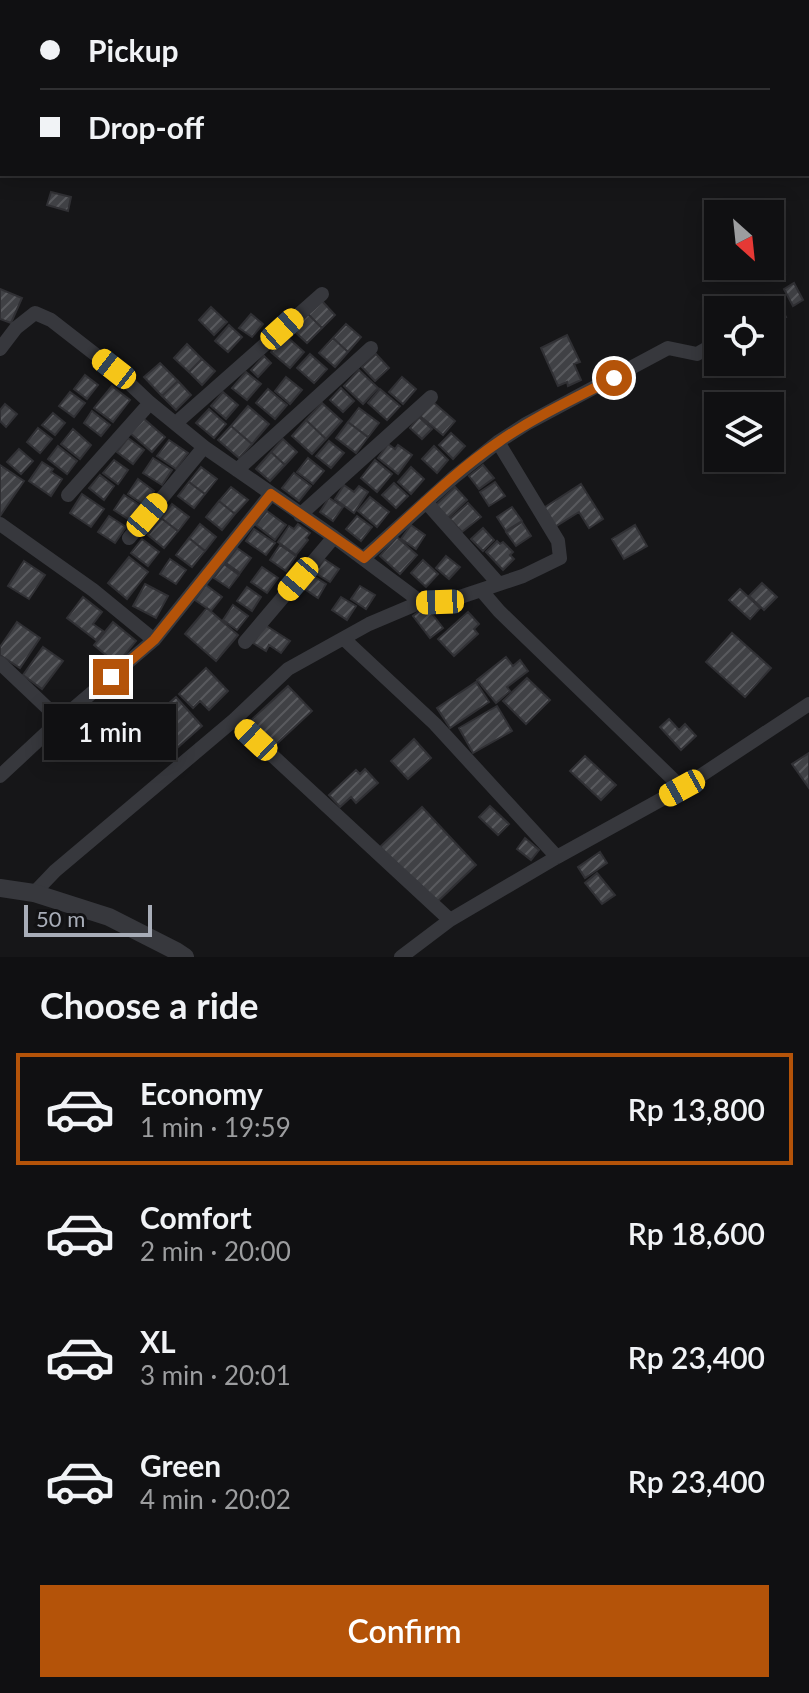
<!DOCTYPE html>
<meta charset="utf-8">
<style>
:root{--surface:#101012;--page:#19191b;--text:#f1f3f6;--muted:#9c9d9f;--line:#303032;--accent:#b45309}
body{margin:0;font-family:Lato,sans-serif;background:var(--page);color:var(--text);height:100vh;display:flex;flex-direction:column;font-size:30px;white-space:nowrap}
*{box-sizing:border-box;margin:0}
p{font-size:26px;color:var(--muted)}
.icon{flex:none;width:44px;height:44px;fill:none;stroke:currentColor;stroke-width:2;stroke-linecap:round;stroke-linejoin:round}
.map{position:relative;height:957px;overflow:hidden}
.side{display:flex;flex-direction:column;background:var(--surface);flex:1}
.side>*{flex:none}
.hud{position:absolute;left:0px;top:0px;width:810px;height:176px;box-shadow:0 4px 20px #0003,0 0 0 2px var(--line);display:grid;align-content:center;height:176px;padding:0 40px;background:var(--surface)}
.needle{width:52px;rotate:153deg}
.fabs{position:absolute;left:704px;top:200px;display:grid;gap:16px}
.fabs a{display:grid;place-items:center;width:80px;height:80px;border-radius:0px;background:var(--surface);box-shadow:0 4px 20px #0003,0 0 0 2px var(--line);font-size:40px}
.scale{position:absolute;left:24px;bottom:20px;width:128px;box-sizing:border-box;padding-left:8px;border:4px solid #a8adb8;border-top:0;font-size:22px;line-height:28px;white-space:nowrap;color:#a8adb8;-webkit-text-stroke:6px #111113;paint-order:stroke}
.end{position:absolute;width:36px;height:36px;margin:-18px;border:10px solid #b45309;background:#fff;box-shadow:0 0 0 4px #fff}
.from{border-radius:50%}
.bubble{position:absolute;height:56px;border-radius:0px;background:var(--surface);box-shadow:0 4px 20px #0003,0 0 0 2px var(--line);font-size:26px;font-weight:600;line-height:56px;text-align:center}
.car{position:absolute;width:24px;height:48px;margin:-24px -12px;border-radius:10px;box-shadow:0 0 6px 2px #0007;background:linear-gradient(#f5c518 24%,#345 0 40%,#f5c518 0 76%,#345 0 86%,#f5c518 0)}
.hud b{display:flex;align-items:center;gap:28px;height:76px;font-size:30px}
.hud b+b{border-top:2px solid var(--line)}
.hud i{width:20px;height:20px;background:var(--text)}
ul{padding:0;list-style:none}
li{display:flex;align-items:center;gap:24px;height:112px;margin:0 16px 12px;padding:0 24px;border:4px solid transparent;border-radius:0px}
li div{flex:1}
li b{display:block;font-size:30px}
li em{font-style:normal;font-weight:600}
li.current{border-color:var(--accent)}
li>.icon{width:72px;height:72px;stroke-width:1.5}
h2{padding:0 40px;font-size:36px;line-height:96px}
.primary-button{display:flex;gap:16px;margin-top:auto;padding:16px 40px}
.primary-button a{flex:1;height:92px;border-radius:0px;background:var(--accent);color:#fff;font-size:32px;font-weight:600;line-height:92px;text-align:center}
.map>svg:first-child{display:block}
</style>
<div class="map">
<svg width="809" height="957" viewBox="0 0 809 957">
<defs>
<pattern id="building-hatch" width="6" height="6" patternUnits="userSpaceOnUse" patternTransform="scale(2)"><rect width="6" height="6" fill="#404145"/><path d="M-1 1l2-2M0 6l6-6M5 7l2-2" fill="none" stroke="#595a5e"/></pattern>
</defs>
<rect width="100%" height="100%" fill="#161618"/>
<path fill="url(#building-hatch)" stroke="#303034" stroke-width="2" d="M51,192l20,5 -3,14 -21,-6z
M776,257l9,17 -9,5 -7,-13 1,-6z
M794,283l9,17 -10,6 -9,-17z
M0,289l22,9 -11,25 -11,-4z
M322,301l13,14 -13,13 -14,-14z
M778,302l8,15 -14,8 -2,-15 -6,-1z
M211,307l16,15 -13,13 -15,-15z
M251,314l12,10 -11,13 -13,-9z
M308,314l14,14 -15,15 -14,-13z
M346,324l15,13 -13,15 -15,-14z
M229,325l13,12 -14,15 -13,-11z
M285,335l19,17 -14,16 -19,-16z
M567,335l13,27 -6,2 7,16 -13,6 -1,-4 -9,4 -17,-38z
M333,338l15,14 -13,15 -16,-14z
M187,344l15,15 -13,13 -15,-14z
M310,354l17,15 -13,14 -17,-15z
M376,354l13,14 -14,13 -13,-14z
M264,356l7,7 -13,14 -7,-7z
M202,359l13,12 -13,14 -13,-13z
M160,363l18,18 -16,15 -18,-19z
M359,370l19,18 -15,16 -19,-18z
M246,372l15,12 -14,16 -15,-12z
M85,375l13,10 -11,14 -13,-10z
M286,377l16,13 -12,14 -15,-13z
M402,377l14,12 -13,15 -14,-12z
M178,381l13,14 -15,15 -14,-14z
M112,386l18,14 -17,22 -19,-14z
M341,388l13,13 -11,11 -13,-12z
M268,389l19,16 -12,14 -19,-16z
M380,389l20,17 -13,14 -19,-17z
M70,392l15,11 -11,14 -15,-11z
M223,392l15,13 -12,14 -15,-13z
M433,402l22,19 -12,14 -23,-19z
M322,403l20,18 -16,18 -20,-19z
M5,404l12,10 -11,13 -6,-6v-11z
M248,406l21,18 -17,20 -21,-18z
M359,408l20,15 -11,14 -20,-15z
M209,409l17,15 -12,14 -18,-15z
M92,411l18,14 -9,11 -17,-13z
M53,413l12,10 -10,12 -13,-10z
M419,417l13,12 -10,10 -12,-11z
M143,418l22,19 -13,15 -22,-19z
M306,420l20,19 -14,15 -20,-18z
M348,422l20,15 -12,16 -20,-15z
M231,426l21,18 -13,14 -21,-18z
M38,428l14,11 -12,14 -13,-11z
M73,429l18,16 -11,14 -19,-15z
M451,433l14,13 -12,13 -14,-14z
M128,438l16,12 -11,14 -16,-12z
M283,439l14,13 -12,13 -14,-13z
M169,440l19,13 -12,16 -19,-13z
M329,441l15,12 -13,15 -15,-12z
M388,444l7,5 3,-4 14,10 -14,19 -20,-16z
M58,446l19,15 -10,13 -19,-15z
M434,446l14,14 -11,13 -15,-14z
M19,449l14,12 -12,13 -14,-12z
M271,452l14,13 -15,16 -14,-12z
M153,458l19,12 -10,15 -19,-12z
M308,458l16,13 -11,13 -16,-12z
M114,460l14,10 -10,14 -15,-11z
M375,460l17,14 -15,18 -16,-14z
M42,462l11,7 -2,3 11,7 -11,17 -22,-15z
M0,465l24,16 -24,35z
M483,465l11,13 -15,11 -10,-13z
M201,467l16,12 -12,15 -16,-12z
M411,467l13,12 -13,15 -13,-12z
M294,473l17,13 -12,15 -17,-13z
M100,475l14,11 -10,14 -15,-12z
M138,479l16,12 -10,14 -16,-11z
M189,482l16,12 -11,14 -16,-12z
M495,482l10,14 -16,10 -9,-14z
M394,483l14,13 -12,12 -14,-13z
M581,484l22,35 -14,9 -10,-16 -26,16 -11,-19z
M344,485l10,7 5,-6 9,6 -14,21 -19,-14z
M231,487l17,13 -13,14 -16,-13z
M455,487l12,13 -19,18 -12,-13z
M82,494l22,15 -13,18 -21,-14z
M124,495l17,11 -10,15 -17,-11z
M370,497l19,15 -12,15 -19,-16z
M329,498l14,9 -10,14 -13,-9z
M219,501l16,13 -13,16 -16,-13z
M468,503l13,14 -19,15 -12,-13z
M172,504l17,13 -11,14 -17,-13z
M512,507l10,14 -16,10 -9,-14z
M267,511l19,14 -11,15 -19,-15z
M109,516l17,11 -11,16 -17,-11z
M357,516l15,11 -11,14 -15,-12z
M161,518l17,13 -14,17 -16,-13z
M522,522l9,14 -15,10 -10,-14z
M200,524l16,13 -11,14 -16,-13z
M298,524l12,9 -4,5 2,2 -12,15 -18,-13 11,-16 5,3z
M411,525l14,10 -9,14 -15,-10z
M635,525l12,21 -23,13 -12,-20z
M483,528l11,12 -11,11 -12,-12z
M254,529l21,14 -9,12 -20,-14z
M397,537l20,18 -17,19 -20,-18z
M189,538l16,13 -13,16 -16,-12z
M142,539l17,13 -11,14 -17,-13z
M497,541l3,3 3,-2 10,10 -3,3 4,4 -11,11 -17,-18z
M280,545l16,11 -10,15 -16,-11z
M237,548l14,10 -11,15 -14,-10z
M446,556l14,11 -11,12 -13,-11z
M129,557l19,15 -21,27 -19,-16z
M170,559l16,11 -10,14 -16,-10z
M324,559l15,10 -9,13 -15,-9z
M423,560l15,14 -12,13 -15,-14z
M24,561l21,14 -16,24 -21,-13z
M224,564l15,11 -10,13 -15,-10z
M262,567l16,11 -11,15 -16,-11z
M312,575l14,9 -8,14 -15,-10z
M762,583l15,14 -13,13 -15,-14z
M145,584l23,12 -12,22 -23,-12z
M206,585l16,12 -11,14 -16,-11z
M360,586l15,9 -9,14 -15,-10z
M247,587l14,10 -9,14 -15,-10z
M740,589l20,19 -10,11 -21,-19z
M83,597l19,15 -9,12 10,7 -7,9 -29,-22z
M341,597l15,9 -9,14 -15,-10z
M233,605l15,11 -11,14 -14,-10z
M426,606l17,22 -13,10 -17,-22z
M207,608l31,27 -22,26 -31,-27z
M468,612l11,12 -5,5 4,5 -24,22 -16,-17z
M17,622l23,16 -20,30 -20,-13v-8z
M113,622l23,19 -19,23 -23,-19z
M265,625l25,16 -9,12 -12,-8 -3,6 -13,-8z
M732,633l39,35 -26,29 -39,-35z
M43,647l20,14 -21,28 -19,-14z
M506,657l7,9 7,-6 8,11 -21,16 3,4 -14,12 -19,-23z
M206,668l22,23 -19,19 -9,-9 -7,7 -14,-14z
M527,678l23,22 -24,24 -23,-23z
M476,682l13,20 -39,26 -13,-20z
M288,686l24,25 -41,38 -24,-25z
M176,697l26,29 -25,22 -26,-29z
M497,706l15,25 -39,22 -14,-25z
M669,719l10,11 6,-6 11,12 -15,14 -21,-23z
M414,739l17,19 -23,21 -17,-18z
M809,753v35l-17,-24z
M585,756l31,29 -15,15 -31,-29z
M365,769l13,14 -22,20 -5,-6 -11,10 -11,-12 27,-25 4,4z
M490,806l19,18 -11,11 -19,-18z
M422,807l54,58 -42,40 -54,-58z
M525,838l14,12 -8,10 -14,-11z
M600,852l7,11 -22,15 -7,-11z
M597,873l18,22 -13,9 -17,-21z"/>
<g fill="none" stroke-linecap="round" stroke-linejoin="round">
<path stroke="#37383d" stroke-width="14" d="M0,349l16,-21 19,-15 16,7 63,49 36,34 54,44 130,90 87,65
M176,423l146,-129
M237,470l134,-122
M68,495l82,-92
M426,502l72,81
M300,515l131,-118
M0,524l93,66 61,50 -94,80 -60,56
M129,538l75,-91
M364,558l90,-81 44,-35 28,-18 142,-76 29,6 21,-12
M481,590l42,-14 37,-18 -2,-17 -60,-99
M344,639l91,85 122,133
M154,640l117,-146
M245,642l89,-105
M0,663l60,57
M234,720l216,200
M34,893l21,-22 179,-151 54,-51 81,-45 52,-22 33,-3 27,-9 18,21 183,177
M401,957l49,-37 107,-63 125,-69 127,-84"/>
<path stroke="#37383d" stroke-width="18" d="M0,888l34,5 75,24 67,34 9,6"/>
</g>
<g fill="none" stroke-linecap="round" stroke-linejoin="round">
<path stroke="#b45309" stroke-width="10" d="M111,677l43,-37 117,-146 93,64c44,-39 87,-84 136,-117 36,-25 76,-43 114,-63"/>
</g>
</svg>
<div class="fabs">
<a><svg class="needle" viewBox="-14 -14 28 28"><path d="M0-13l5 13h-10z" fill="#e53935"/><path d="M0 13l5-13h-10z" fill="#9c9d9f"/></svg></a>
<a><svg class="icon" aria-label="locate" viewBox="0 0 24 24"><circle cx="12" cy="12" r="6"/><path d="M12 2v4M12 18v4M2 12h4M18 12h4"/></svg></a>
<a><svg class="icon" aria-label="layers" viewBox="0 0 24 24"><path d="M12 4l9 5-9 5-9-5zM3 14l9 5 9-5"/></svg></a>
</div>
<div class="scale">50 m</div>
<i class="end from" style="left:614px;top:378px"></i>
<i class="end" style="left:111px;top:677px"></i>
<div class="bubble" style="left:44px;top:704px;width:132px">1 min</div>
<i class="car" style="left:282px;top:329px;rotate:48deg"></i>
<i class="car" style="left:114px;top:369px;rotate:308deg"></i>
<i class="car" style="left:147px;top:515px;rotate:40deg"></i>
<i class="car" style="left:298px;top:579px;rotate:220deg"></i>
<i class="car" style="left:440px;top:602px;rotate:268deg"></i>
<i class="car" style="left:256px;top:740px;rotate:313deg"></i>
<i class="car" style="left:682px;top:788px;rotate:241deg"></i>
<div class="hud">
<b><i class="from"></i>Pickup</b>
<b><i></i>Drop-off</b>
</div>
</div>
<section class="side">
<h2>Choose a ride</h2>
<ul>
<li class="current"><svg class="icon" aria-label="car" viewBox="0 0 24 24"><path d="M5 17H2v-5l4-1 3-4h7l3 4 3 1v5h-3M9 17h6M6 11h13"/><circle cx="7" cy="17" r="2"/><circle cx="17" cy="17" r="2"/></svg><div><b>Economy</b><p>1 min · 19:59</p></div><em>Rp 13,800</em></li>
<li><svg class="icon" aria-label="car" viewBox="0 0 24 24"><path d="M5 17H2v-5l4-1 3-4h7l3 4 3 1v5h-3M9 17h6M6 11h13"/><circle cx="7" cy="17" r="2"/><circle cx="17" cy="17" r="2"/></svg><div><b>Comfort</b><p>2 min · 20:00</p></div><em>Rp 18,600</em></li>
<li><svg class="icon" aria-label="car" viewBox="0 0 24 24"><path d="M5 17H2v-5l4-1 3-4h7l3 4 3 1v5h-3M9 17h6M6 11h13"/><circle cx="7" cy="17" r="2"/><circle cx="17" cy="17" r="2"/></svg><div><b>XL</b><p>3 min · 20:01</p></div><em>Rp 23,400</em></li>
<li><svg class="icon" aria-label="car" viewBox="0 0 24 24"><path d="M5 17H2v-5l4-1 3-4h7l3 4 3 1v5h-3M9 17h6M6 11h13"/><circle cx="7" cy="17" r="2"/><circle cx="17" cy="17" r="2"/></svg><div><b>Green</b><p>4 min · 20:02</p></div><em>Rp 23,400</em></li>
</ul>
<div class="primary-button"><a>Confirm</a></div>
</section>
